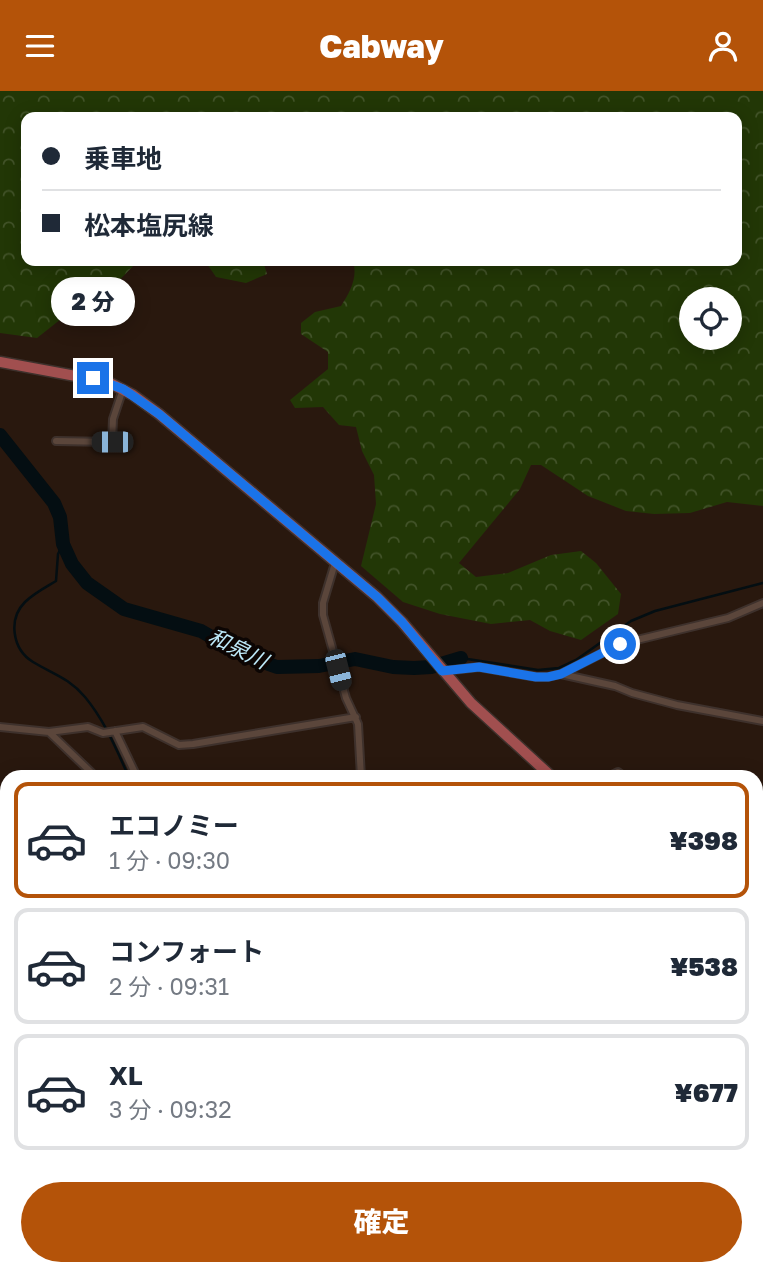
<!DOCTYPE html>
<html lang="ja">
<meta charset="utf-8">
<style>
:root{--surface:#fff;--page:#f6f6f7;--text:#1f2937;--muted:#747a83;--line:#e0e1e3;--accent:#b45309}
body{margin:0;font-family:"Golos Text","Noto Sans JP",sans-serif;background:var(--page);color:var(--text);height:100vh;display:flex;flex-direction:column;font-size:26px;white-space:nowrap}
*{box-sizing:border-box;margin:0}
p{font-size:23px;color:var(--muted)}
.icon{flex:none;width:38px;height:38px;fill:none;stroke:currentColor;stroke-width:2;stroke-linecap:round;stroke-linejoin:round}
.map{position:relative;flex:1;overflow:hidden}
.sheet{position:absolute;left:0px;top:679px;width:763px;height:506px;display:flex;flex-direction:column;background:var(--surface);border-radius:21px 21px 0 0;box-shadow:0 4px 18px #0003}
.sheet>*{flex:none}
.guide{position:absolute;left:21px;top:21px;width:721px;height:154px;border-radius:14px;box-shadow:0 4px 18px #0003;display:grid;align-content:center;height:154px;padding:0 21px;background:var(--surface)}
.buttons{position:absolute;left:679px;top:196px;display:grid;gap:14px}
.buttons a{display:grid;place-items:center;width:63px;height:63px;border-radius:50%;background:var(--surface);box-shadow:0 4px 18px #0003;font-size:35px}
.end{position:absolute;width:32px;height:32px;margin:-16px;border:9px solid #1a73e8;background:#fff;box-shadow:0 0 0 4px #fff}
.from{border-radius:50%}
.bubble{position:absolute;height:49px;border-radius:24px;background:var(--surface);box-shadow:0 4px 18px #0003;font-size:23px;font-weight:800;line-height:49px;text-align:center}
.car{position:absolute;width:21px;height:42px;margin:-21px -10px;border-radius:9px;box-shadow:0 0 5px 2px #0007;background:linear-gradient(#222 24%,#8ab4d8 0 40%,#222 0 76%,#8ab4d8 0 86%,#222 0)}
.guide b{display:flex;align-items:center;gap:24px;height:66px;font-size:26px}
.guide b+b{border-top:2px solid var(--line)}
.guide i{width:18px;height:18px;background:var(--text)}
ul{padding:12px 0 0;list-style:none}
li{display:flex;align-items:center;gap:21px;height:116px;margin:0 14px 10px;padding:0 7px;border:4px solid var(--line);border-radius:14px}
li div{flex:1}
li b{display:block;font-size:26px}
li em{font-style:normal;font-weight:800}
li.selected{border-color:var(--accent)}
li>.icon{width:63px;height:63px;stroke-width:1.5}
.primary-button{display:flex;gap:14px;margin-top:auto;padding:14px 21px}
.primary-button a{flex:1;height:80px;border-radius:42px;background:var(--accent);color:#fff;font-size:28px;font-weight:800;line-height:80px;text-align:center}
header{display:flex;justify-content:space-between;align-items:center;height:91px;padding:0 21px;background:var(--accent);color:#fff;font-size:32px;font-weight:800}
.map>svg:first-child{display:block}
</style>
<header><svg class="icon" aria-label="menu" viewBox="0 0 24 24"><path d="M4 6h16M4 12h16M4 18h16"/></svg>Cabway<svg class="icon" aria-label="person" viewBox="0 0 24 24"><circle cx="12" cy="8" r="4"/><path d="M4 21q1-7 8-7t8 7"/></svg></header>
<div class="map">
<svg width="763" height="1184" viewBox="0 0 763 1184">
<defs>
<pattern id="forest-crowns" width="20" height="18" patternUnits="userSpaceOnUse" patternTransform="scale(1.75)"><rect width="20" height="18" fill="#223706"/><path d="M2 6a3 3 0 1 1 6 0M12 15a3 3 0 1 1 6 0" fill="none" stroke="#425329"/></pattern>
</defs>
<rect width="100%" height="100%" fill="#29180e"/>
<path fill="url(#forest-crowns)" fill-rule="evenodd" d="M0,0h763v415l-36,-4 -37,11 -36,1 -28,-3 -38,-15 -47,-31h-10l-11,24 -61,74 17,14 32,-4 43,-18 30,-4 15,12 25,31 -3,20 -37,26 -31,-9 -20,-11 -39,4 -51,-10 -37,-12 -42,-36 15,-62 -2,-29 -12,-24 -6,-24 -17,-2 -16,-18 -28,1 -5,-8 38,-31v-17l-27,-18v-11l14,-11 26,-6c9,-14 17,-28 12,-45h384v-144h-711v144h112l-30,31 -28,12 -43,34 -37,-5zM730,208v39h-39v-39z
M205,170h58l4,13 -21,9 -30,-6z
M2,861l5,8v309h261l3,6h-271v-322z"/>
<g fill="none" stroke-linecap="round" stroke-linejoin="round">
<path stroke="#040e12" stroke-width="2.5" d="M63,453l-5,10 -2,27c-10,6 -22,12 -31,21 -17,17 -13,47 8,60 20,12 36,16 52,35 20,24 31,52 44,80
M461,567l77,12 21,-2 17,-8 55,-39 24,-10 108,-28
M756,925l7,6
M365,1178l11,6
M665,1178l2,6"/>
<path stroke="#040e12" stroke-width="14" d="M0,344l54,68 6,14 3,27 9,20 15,19 37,26 77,22 42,24 34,12 42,-1 36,-7 38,8 21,1 17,-1 30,-9"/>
<g stroke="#3e312c" stroke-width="10">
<path id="street" d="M56,350l56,1 1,-23 10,-30
M335,472l-12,40v12l23,83 12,26 3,53
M444,580l35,-4 57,10h12l13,-3 59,-30 108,-26 35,-15
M561,583l54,12 17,7 45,12 86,16
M0,636l49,5
M115,640l22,46
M96,686l-47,-45 39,-5 15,6 40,-6 36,18 14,-1 163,-27
M559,686l28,-2 11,2
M608,686l10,-5 7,5
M0,773l7,13
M756,920l7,5
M763,1036l-3,18 3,16
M756,1151l7,-1
M272,1178l3,6
M639,1178h14"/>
</g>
<g stroke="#3e312c" stroke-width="13">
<path id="primary" d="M0,271l108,20 25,13 26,19 218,183 25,25 69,81 81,74
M738,1178l1,6"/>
</g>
<use href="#street" stroke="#5b463b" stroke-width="6"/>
<use href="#primary" stroke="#a14f4f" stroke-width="10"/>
</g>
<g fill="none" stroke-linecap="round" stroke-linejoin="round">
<path stroke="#1a73e8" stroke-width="9" d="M93,287l30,11 36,25 218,183 25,25 40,49 37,-4 57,10h12l13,-3 59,-30"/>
</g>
<g text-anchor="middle" stroke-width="7" stroke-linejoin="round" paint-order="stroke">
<g font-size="21" font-style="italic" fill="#bde9f9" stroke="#0c0503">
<text transform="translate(238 558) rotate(26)" y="7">和泉川</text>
</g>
</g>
</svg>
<div class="buttons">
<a><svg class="icon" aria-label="locate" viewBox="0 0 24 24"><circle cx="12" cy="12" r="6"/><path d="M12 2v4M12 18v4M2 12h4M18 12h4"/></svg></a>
</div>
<i class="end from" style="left:620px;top:553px"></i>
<i class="end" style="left:93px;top:287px"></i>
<div class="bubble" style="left:51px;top:186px;width:84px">2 分</div>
<i class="car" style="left:112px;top:351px;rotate:270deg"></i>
<i class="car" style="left:338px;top:579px;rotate:166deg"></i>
<div class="guide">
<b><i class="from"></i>乗車地</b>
<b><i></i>松本塩尻線</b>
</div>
<section class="sheet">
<ul>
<li class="selected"><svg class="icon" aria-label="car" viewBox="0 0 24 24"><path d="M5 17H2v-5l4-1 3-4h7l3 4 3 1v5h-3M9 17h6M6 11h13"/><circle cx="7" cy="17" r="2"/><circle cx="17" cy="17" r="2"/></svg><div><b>エコノミー</b><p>1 分 · 09:30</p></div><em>¥398</em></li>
<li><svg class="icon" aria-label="car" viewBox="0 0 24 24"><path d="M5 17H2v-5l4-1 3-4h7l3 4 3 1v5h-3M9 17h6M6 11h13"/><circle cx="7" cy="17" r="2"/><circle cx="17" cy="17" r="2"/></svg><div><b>コンフォート</b><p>2 分 · 09:31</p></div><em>¥538</em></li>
<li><svg class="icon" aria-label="car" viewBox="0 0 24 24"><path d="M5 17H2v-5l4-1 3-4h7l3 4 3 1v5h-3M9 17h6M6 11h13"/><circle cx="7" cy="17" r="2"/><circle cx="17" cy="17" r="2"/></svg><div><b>XL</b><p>3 分 · 09:32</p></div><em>¥677</em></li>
</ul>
<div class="primary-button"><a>確定</a></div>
</section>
</div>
